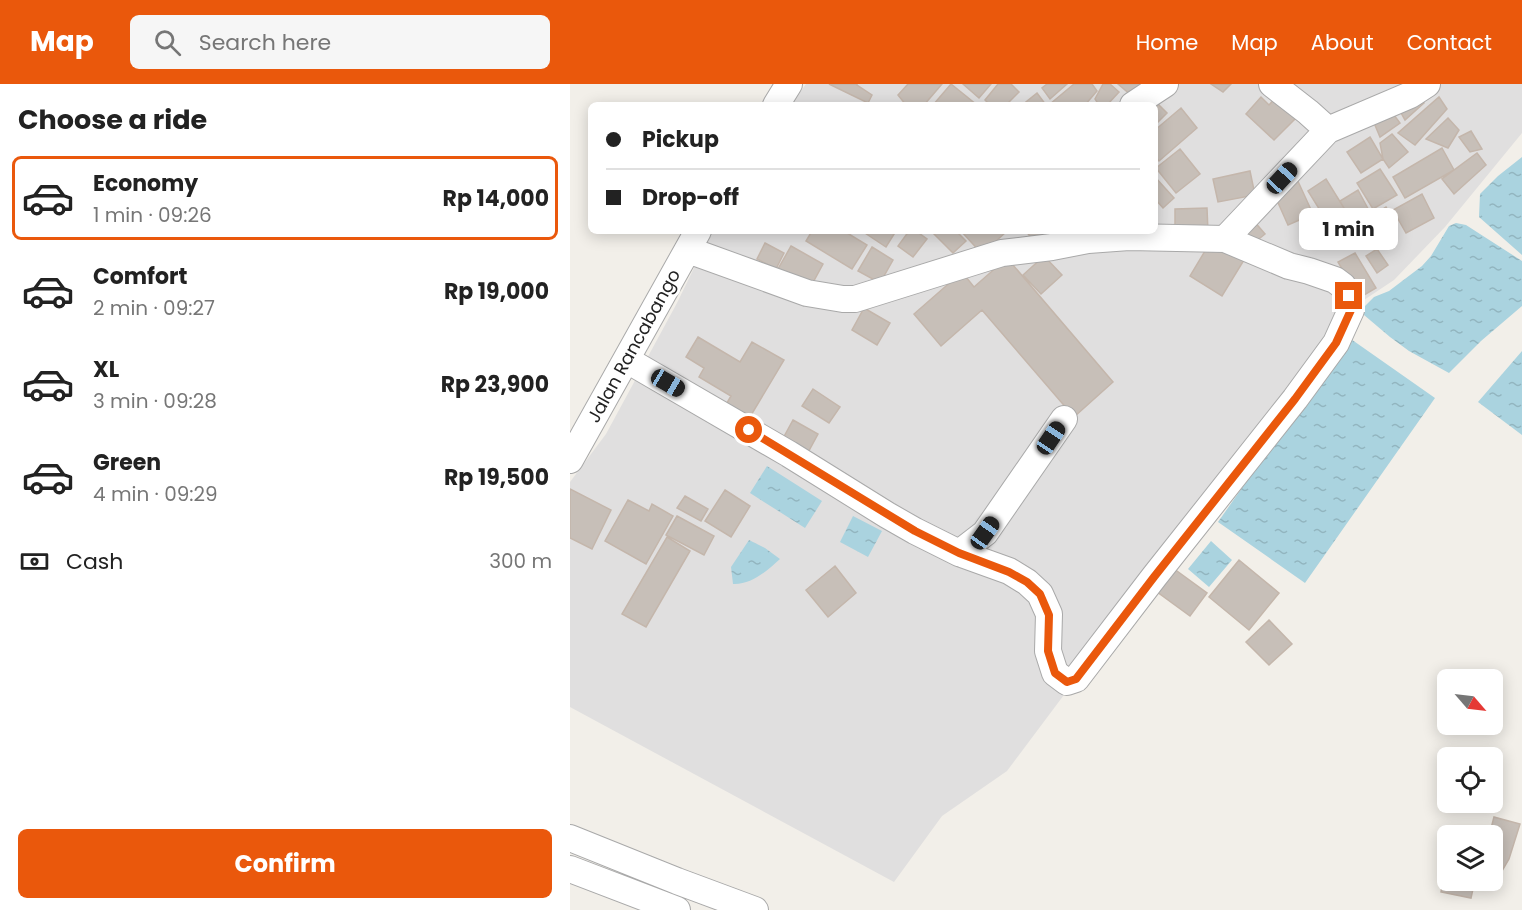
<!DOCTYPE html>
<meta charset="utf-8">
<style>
:root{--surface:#fff;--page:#f6f6f6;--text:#222;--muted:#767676;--line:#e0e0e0;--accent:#ea580c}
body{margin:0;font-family:Poppins,sans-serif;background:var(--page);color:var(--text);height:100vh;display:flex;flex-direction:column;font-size:22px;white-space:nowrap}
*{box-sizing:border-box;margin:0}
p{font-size:20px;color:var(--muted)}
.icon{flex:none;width:33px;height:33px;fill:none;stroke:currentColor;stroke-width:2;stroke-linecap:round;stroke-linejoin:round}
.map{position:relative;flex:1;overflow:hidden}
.sheet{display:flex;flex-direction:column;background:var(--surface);width:570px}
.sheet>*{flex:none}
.banner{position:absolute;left:18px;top:18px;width:570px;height:132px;border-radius:9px;box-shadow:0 3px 15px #0003;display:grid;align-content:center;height:132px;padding:0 18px;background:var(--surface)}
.needle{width:39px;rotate:118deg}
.tools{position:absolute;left:867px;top:585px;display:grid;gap:12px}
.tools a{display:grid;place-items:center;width:66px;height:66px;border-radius:9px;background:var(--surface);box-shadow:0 3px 15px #0003;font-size:30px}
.end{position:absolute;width:27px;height:27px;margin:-14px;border:8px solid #ea580c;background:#fff;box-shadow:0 0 0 3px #fff}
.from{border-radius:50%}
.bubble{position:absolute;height:42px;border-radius:9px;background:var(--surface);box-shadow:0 3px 15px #0003;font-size:20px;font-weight:700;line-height:42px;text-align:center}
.car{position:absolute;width:18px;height:36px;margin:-18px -9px;border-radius:8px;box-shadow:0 0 4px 2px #0007;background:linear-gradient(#222 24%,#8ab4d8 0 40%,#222 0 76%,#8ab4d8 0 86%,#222 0)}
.banner b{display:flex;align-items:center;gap:21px;height:57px;font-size:22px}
.banner b+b{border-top:2px solid var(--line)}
.banner i{width:15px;height:15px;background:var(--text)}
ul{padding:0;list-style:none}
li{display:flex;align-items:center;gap:18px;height:84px;margin:0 12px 9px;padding:0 6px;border:3px solid transparent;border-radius:9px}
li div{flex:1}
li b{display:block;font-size:22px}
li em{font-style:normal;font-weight:700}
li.on{border-color:var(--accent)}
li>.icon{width:54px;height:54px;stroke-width:1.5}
h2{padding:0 18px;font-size:27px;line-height:72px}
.pay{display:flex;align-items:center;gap:15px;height:66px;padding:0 18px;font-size:22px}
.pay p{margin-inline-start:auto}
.button{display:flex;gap:12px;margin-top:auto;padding:12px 18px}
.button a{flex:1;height:69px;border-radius:9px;background:var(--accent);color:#fff;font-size:24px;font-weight:700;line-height:69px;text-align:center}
header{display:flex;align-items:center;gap:36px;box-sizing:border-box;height:84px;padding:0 30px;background:var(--accent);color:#fff}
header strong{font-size:28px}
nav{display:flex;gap:33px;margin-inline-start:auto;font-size:21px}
.search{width:420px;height:54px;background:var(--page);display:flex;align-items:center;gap:15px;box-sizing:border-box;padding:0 21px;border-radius:9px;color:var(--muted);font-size:22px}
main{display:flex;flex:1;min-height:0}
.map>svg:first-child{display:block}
</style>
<header>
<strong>Map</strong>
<div class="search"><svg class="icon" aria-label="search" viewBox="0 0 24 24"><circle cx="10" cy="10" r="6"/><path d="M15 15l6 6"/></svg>Search here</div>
<nav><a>Home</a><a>Map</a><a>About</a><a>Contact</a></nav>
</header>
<main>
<section class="sheet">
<h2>Choose a ride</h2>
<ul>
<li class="on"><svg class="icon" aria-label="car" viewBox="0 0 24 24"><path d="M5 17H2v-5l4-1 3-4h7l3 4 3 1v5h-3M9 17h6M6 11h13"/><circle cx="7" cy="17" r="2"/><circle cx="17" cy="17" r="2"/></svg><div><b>Economy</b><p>1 min · 09:26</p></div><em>Rp 14,000</em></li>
<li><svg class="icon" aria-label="car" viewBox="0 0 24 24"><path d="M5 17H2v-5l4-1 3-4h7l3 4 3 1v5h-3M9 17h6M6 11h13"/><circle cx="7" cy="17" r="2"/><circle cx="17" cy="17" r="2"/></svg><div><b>Comfort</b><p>2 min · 09:27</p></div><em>Rp 19,000</em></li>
<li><svg class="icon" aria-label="car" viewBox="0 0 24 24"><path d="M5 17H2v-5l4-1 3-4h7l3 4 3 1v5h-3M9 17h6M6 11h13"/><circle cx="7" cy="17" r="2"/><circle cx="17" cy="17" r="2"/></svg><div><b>XL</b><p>3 min · 09:28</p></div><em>Rp 23,900</em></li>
<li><svg class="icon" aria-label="car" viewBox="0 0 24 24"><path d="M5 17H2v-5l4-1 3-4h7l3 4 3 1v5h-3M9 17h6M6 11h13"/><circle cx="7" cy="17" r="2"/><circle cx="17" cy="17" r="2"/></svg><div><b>Green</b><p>4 min · 09:29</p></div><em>Rp 19,500</em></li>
</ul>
<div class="pay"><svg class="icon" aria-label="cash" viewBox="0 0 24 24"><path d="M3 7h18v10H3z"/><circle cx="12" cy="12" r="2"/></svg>Cash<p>300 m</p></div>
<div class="button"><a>Confirm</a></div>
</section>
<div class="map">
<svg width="952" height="826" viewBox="0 0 952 826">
<defs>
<pattern id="water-ripples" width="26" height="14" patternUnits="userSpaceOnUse" patternTransform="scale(1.5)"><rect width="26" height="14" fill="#aad3df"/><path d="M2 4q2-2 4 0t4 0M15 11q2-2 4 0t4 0" fill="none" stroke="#92b5bf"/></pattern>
</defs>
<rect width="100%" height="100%" fill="#f2efe9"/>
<path fill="#e0dfdf" d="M236,0h716v49l-77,94 -51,53 -39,26 -348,465 -65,45 -48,66 -324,-175v-225l36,-48 71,-131 35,-72h443v-126h-364z"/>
<path fill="url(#water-ripples)" d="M952,73v98l-43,-38 1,-23 18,-18z
M886,139l10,2 56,36v45l-41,35 -32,32 -40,-22 -19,-14 -26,-22 -1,-7 11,-11 15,-6 33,-25 9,-10 18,-30z
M778,253l87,61 -130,185 -87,-61z
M952,267v84l-44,-33z
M197,382l55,35 -17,27 -55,-35z
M283,432l29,15 -14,26 -28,-15z
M179,456l16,8 15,11c-13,12 -29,26 -47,25l-2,-17z
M641,457l21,19 -23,27 -21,-18z"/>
<path fill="#c7bfb8" stroke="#c4b6ab" stroke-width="1.5" d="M259,0h28v1l15,10 -4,8z
M338,0h34l-18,21h-18l-8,-10z
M381,0l26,21h-44z
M393,0h28l-12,14z
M428,0h13l8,8 -13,13h-16l-5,-5z
M477,0h20l-17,15 -8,-11z
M504,0h18l5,7 -12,14h-33l-2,-1z
M533,0h7l9,8 -12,13h-8l-4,-6z
M548,0h26l-12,12z
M641,0h20l-8,8z
M467,9l9,12h-18l-2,-3z
M709,10l20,21 -25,25 -28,-26 15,-17 8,8z
M849,13l5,6 -19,17 -5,-9z
M869,13l8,12 -32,36 -17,-12z
M583,15l14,14 -12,12v-20z
M611,24l16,20 -38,33 -4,-5v-26z
M821,27l9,12 -20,14 -8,-19z
M878,34l11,12 -11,18 -22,-9z
M901,47l11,18 -12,3 -11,-15z
M822,50l16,18 -19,16 -6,-9 -3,-16z
M800,53l13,22 -22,14 -14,-21z
M872,64l12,22 -49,28 -12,-21z
M610,65l20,25 -24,19 -20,-25z
M907,69l9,12 -32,29 -12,-15z
M810,85l17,26 -24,14 -16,-26z
M680,87l5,24 -37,7 -5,-23z
M585,93l19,21 -11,10 -8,-9z
M726,93l17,37 -25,11 -13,-29z
M756,95l18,29 -18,12 -18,-29z
M788,106l14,26 14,-9 9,15 -33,18 -22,-39z
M852,110l12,24 -28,15 -13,-23z
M637,124l1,24 -33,1v-24z
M774,131l12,22 -19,10 -12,-22z
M683,136l12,14 -16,13 -12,-15z
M242,147h32l23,14 -15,24 -46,-28z
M292,147h34l-10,16z
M339,147h7l11,8 -14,18 -15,-11z
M361,147h25l10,10 -13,12z
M391,147h46l-25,23z
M456,147h24l3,4 -15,12z
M641,157l33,19 -22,36 -32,-20z
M195,159l19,10 -8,16 -19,-10z
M221,162l32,18 -13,24 -32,-19z
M302,163l21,13 -13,23 -22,-12z
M807,165l11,16 -11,8 -11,-17z
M785,169l21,35 -17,10 -21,-36z
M474,172l18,19 -21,19 -18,-19z
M437,174l106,124 -39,35 -92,-107 -41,36 -27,-32 48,-42 12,15z
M294,224l26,15 -13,22 -25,-15z
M128,253l42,25 12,-20 32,18 -37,62 -23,-14 7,-12 -32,-19 5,-9 -18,-11z
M243,305l27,18 -11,16 -27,-17z
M223,336l25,14 -13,24 -25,-14z
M0,405l41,21 -19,39 -22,-11z
M155,406l25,16 -19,31 -26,-16z
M115,412l23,13 -7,12 -24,-13z
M58,416l21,11 3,-7 21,12 -27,48 -41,-23z
M107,432l37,20 -10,19 -38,-20z
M97,453l23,14 -44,76 -24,-13z
M669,476l40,33 -30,37 -40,-33z
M596,479l41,30 -17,23 -41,-30z
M265,482l21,27 -28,24 -22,-27z
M699,536l23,24 -23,21 -23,-23z
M924,733l26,7 -11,35 -7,12 -10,4v-39h-3z
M878,774v22h27l-4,18 -30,-6z"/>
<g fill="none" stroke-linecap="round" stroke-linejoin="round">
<g stroke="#a9a9a9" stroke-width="28">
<path id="minor" d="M702,0l36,28 20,18
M206,21l13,-21
M563,21l32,-21
M655,155l103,-109 82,-35 17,-11
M118,166l119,43 36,6h12l147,-46 50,-6 36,-7 41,-3 96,2 64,27 20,5 26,9 8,6 6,10 2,14 -15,33 -41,56 -141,178 -78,102 -9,3 -12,-9 -7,-22 1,-37 -9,-20 -13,-12 -18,-11 -50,-18
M57,276l162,94 98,61 28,16 44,22 26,-20 79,-114
M0,376l128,-229
M0,754l107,43 78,29
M0,785l107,41"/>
</g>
<use href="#minor" stroke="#fff" stroke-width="26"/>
</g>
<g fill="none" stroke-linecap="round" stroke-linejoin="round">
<path stroke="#ea580c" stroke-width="8" d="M179,346l166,101 44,22 50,19 18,10 13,12 9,21 -1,36 7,22 12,9 9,-3 78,-102 141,-178 41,-56 15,-33 -2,-14"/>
</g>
<g text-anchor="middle" stroke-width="6" stroke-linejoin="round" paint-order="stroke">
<g font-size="18" fill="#222" stroke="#fff">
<text transform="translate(64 262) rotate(-61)" y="6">Jalan Rancabango</text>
</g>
</g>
</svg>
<div class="tools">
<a><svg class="needle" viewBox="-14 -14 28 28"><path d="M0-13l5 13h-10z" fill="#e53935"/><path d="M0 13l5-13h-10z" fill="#767676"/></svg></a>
<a><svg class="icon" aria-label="locate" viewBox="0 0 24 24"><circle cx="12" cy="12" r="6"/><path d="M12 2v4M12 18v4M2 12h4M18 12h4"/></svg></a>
<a><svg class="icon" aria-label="layers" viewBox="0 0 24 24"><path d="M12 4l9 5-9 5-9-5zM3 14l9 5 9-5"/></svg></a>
</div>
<i class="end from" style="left:179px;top:346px"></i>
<i class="end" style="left:779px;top:212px"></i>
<div class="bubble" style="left:729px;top:124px;width:99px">1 min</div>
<i class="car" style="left:712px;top:94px;rotate:43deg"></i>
<i class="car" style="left:98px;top:299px;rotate:120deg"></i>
<i class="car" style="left:481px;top:354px;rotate:34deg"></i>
<i class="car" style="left:415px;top:449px;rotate:35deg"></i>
<div class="banner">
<b><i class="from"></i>Pickup</b>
<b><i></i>Drop-off</b>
</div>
</div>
</main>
